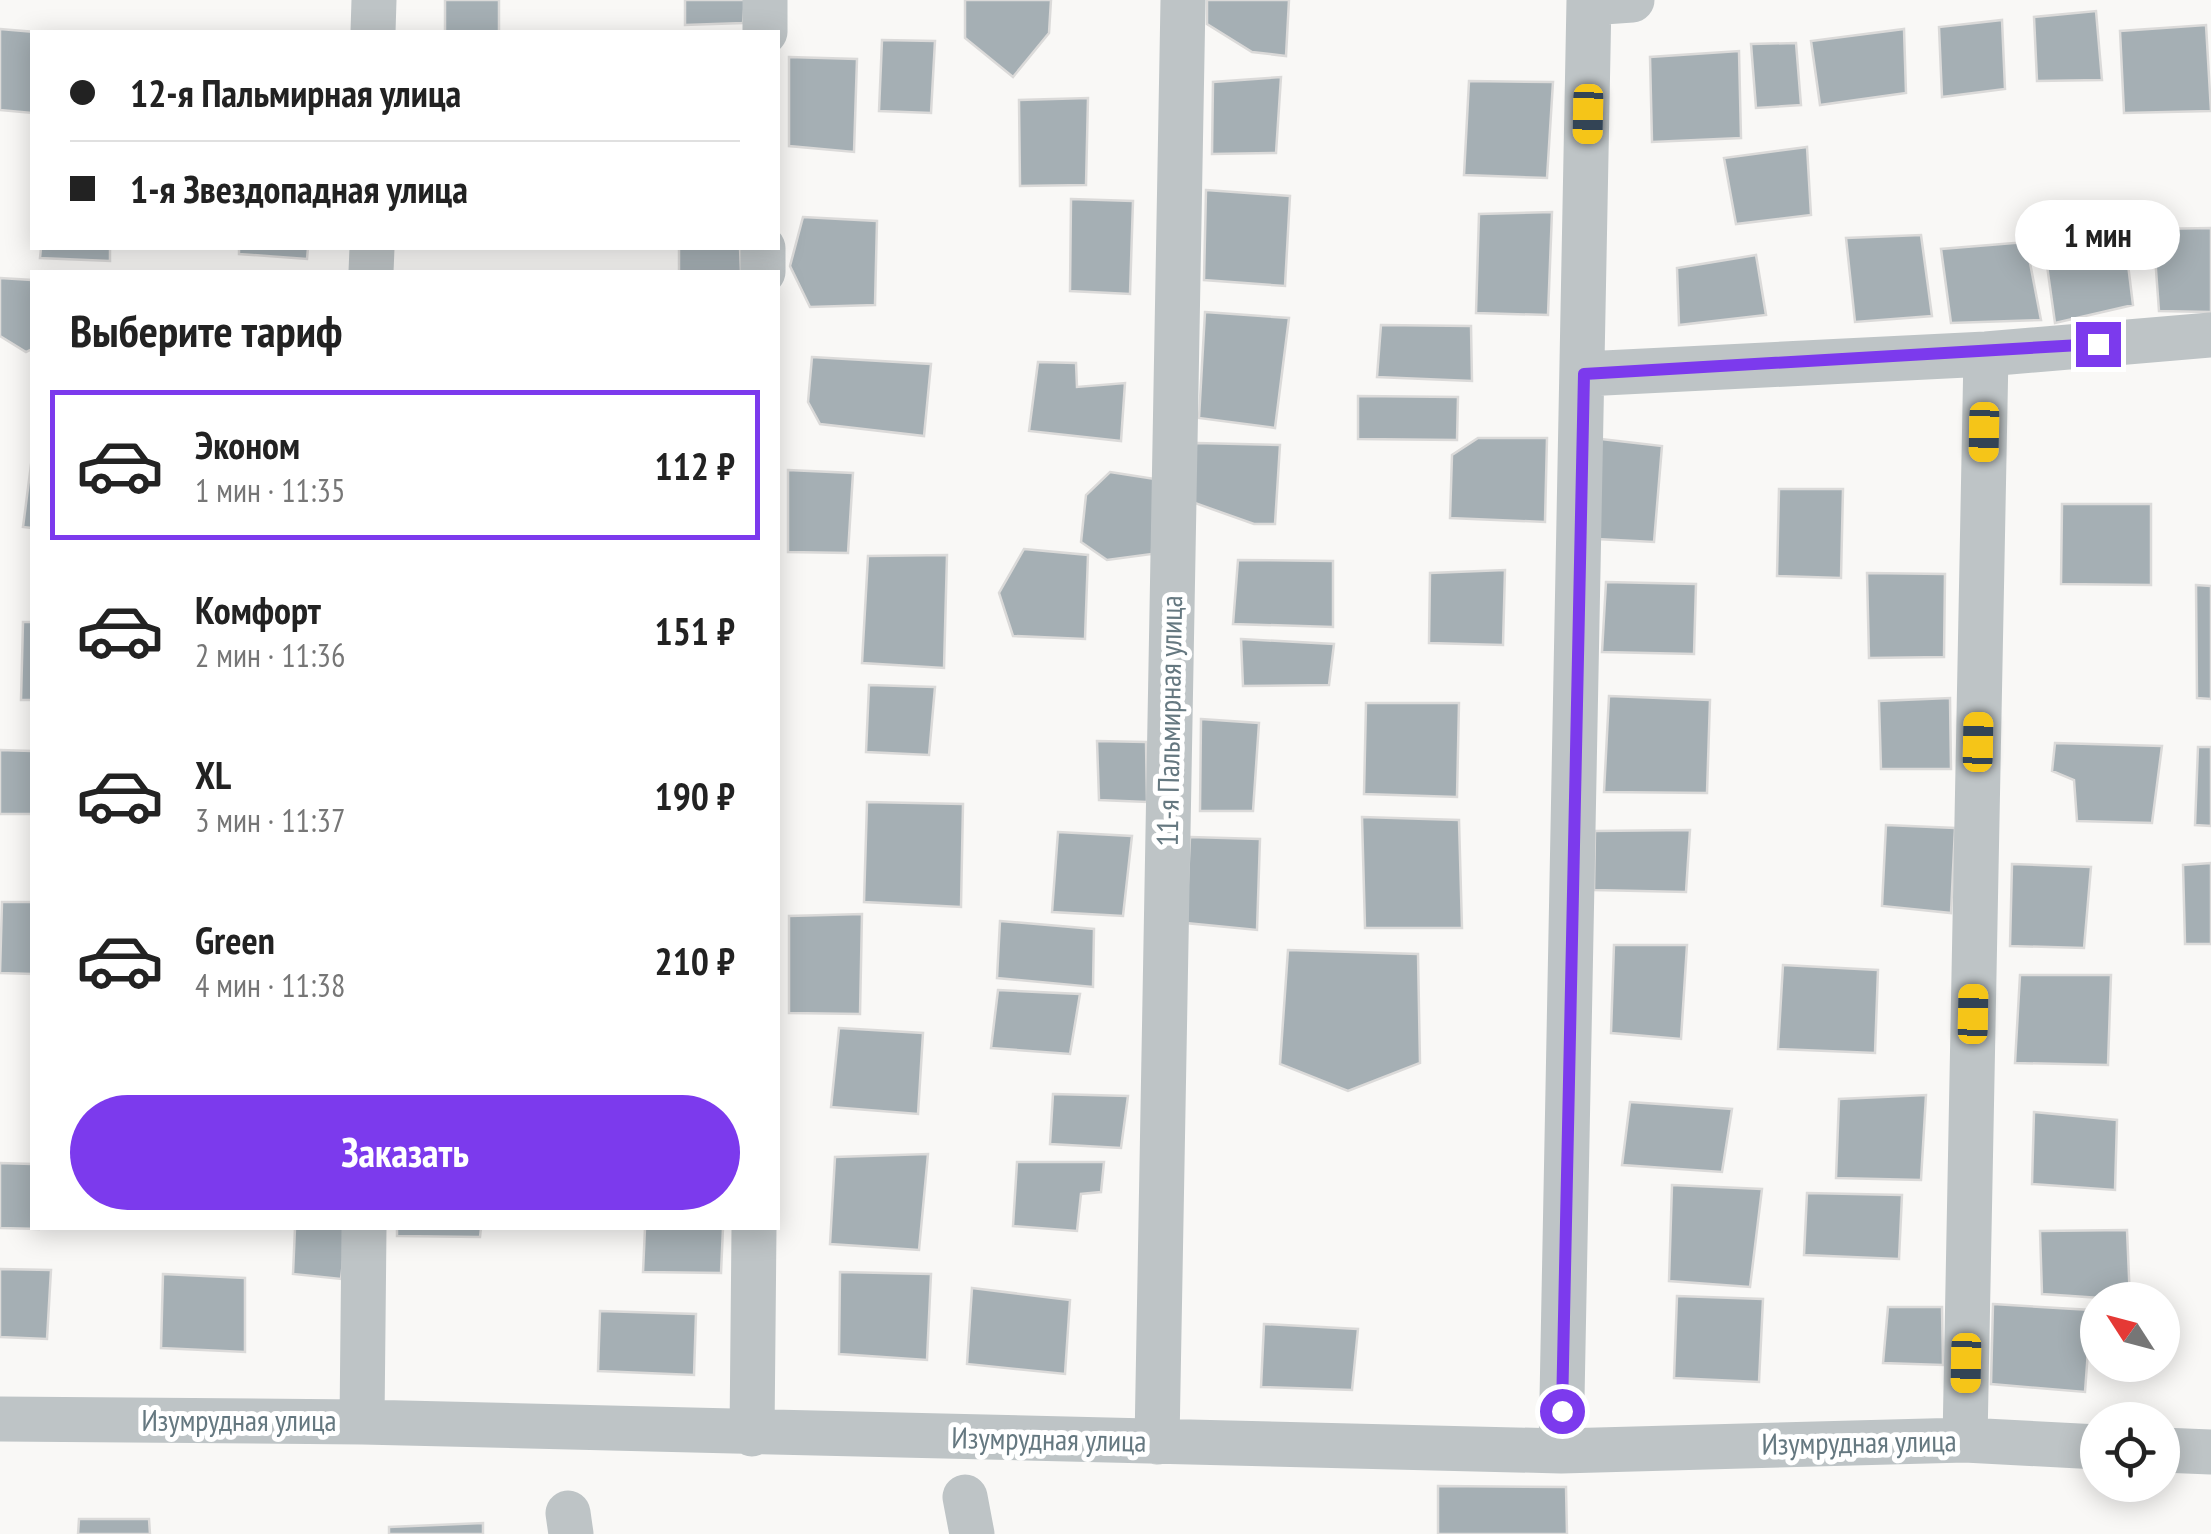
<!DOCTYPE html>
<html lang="ru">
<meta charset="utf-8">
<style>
:root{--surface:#fff;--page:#f6f6f6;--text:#222;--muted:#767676;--line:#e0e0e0;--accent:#7c3aed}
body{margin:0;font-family:"PT Sans Narrow",sans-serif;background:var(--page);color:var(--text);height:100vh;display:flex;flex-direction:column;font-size:38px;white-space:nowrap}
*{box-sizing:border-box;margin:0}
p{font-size:32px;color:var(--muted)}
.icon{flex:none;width:55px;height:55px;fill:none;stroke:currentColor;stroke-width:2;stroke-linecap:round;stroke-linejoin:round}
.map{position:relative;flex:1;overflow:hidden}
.drawer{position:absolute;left:30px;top:270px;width:750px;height:960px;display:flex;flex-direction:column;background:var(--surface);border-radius:0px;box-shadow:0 5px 25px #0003}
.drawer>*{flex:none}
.banner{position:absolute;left:30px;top:30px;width:750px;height:220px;border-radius:0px;box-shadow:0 5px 25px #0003;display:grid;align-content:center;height:220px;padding:0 40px;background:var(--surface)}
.needle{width:65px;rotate:306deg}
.tools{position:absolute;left:2080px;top:1282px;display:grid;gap:20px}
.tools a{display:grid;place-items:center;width:100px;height:100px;border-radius:50%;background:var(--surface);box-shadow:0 5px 25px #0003;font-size:50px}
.end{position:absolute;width:45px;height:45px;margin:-22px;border:12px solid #7c3aed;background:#fff;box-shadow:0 0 0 5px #fff}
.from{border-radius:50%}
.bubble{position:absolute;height:70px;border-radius:35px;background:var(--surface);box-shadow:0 5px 25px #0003;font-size:32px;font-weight:600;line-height:70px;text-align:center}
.car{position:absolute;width:30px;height:60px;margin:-30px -15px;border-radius:12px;box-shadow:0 0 8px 2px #0007;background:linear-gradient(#f5c518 24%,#345 0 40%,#f5c518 0 76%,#345 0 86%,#f5c518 0)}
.banner b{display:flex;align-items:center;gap:35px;height:95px;font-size:38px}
.banner b+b{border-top:2px solid var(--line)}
.banner i{width:25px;height:25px;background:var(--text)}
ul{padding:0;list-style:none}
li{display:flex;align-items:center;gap:30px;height:150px;margin:0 20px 15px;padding:0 20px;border:5px solid transparent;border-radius:0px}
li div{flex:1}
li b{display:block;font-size:38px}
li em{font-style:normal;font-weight:600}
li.current{border-color:var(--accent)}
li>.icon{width:90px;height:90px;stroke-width:1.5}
h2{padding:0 40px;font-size:45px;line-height:120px}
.button{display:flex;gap:20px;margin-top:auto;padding:20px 40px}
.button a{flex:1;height:115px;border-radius:60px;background:var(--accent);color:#fff;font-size:40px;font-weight:600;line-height:115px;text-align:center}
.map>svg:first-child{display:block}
</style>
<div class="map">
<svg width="2211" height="1534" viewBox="0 0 2211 1534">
<rect width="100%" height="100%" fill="#f9f8f6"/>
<path fill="#a5afb4" stroke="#dbdad9" stroke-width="2.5" d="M445,0h54v32h-54z
M685,0h60l-2,23 -58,2z
M965,0h86l-2,33 -36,44 -48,-39z
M1207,0h82l-3,56 -34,-4 -45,-28z
M2096,11l6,69 -65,1 -3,-64z
M2002,20l3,69 -63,8 -3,-70z
M2206,25l5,86 -87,2 -4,-82z
M0,29l35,3 -3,81 -32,-3z
M1904,29l2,64 -86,12 -9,-64z
M882,40l53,1 -4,72 -52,-2z
M1796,43l5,62 -45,3 -5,-64z
M1739,51l2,87 -89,4 -2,-85z
M789,57l68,2 -3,93 -65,-6z
M1281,77l-5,76 -64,1 1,-72z
M1469,81l84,1 -6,96 -83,-3z
M1088,98l-2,87 -66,1 -1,-86z
M1807,147l4,68 -75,9 -12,-66z
M1206,190l84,6 -5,90 -81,-6z
M1071,199l62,2 -3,93 -60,-3z
M1552,212l-4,103 -72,-2 3,-99z
M803,217l74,4 -2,84 -65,2 -20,-41z
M2211,228v84l-52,-1 -6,-82z
M2124,232l9,73 -78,18 -12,-86z
M1921,235l11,81 -77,6 -9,-84z
M2026,242l15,78 -90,3 -10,-74z
M41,248h69v13l-70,-3z
M239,248h69l-1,11 -68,-5z
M679,248h61l1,24h-62z
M1756,255l10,60 -87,10 -2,-57z
M0,278l32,2v69l-6,3 -26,-16z
M1205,312l84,6 -14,110 -76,-10z
M1381,325l90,1 1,55 -95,-4z
M812,357l119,7 -7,72 -104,-12 -12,-22z
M1038,362l38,1 1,24 48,-4 -4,58 -92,-10z
M1358,396l100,1 -1,43 -99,-1z
M1478,438h69l-2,84 -95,-4 2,-63z
M1601,439l61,7 -8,96 -57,-3z
M1196,443l84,2 -5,79h-21l-62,-22z
M32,457v71l-9,-1z
M788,470l65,3 -5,80 -60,-1z
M1110,472l45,7 -3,75 -45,6 -26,-18 5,-47z
M1779,489h64l-2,89 -64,-2z
M2062,504h89v81l-90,-1z
M1024,549l64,6 -3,84 -72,-3 -14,-43z
M947,555l-3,113 -82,-5 6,-107z
M1238,560l95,1v66l-100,-3z
M1505,570l-2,75 -74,-2 1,-70z
M1867,573l78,1 -1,83 -75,1z
M1606,582l90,2 -2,70 -92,-2z
M2196,585l15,1v113l-14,-1z
M23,622h9v78h-11z
M1241,639l93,5 -5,41 -86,1z
M869,685l66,2 -6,68 -63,-3z
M1609,696l101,4 -3,93 -103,-1z
M1950,698l1,71h-70l-2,-68z
M1366,703h93l-2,94 -93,-3z
M1201,719l58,4 -6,88h-53z
M1097,741l49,1 1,60 -48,-2z
M2055,743l107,3 -10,77 -75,-2 -3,-41 -22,-9z
M2198,747h13v79l-16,-1z
M0,750l32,1v63h-32z
M867,802l96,2 -2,103 -97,-5z
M1362,817l97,3 3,108h-97z
M1886,825l69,3 -4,85 -69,-7z
M1690,830l-4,62 -92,-2 1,-59z
M1058,832l74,4 -9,80 -71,-4z
M1190,837l70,2 -3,91 -71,-7z
M2211,863v81h-26l-2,-79z
M2012,864l79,3 -7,81 -74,-2z
M2,902h30v72l-32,-1z
M862,914l-2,100 -71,-1v-97z
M1000,921l94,8 -1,58 -96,-9z
M1614,945h73l-6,94 -70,-6z
M1288,950l130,4 2,109 -72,28 -68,-27z
M1783,965l95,5 -3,83 -97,-4z
M2020,975h91l-3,90 -93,-2z
M998,990l82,4 -10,60 -79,-6z
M839,1028l84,5 -5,81 -87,-7z
M1053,1094l75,2 -7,52 -71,-4z
M1926,1095l-5,85 -85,-2 3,-79z
M1630,1102l102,7 -10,63 -100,-7z
M2034,1112l83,8 -2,70 -83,-6z
M928,1154l-9,96 -89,-6 5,-87z
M1017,1162h87l-3,30 -20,2 -4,37 -64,-5z
M0,1163l32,1v64l8,1 -40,-1z
M1672,1185l90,4 -12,98 -81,-6z
M1807,1193l95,2 -3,64 -95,-4z
M295,1228h52l-6,51 -48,-5z
M397,1228h84l-1,9 -83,-1z
M645,1228h78l-2,45 -78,-1z
M2127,1230l3,70 -88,-6 -2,-63z
M0,1269l51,1 -4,69 -47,-2z
M840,1272l91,2 -4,86 -88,-6z
M163,1274l82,4v74l-84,-4z
M972,1288l98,12 -5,74 -98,-10z
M1677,1296l86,3 -4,83 -85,-4z
M1993,1304l98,6 -6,82 -94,-8z
M1888,1307h54l1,58 -60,-2z
M600,1311l96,3 -2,61 -96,-4z
M1264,1324l94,5 -6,61 -91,-3z
M1438,1486l128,1 1,47h-129z
M79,1519h70l1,15h-72z
M483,1523v11h-94v-7z"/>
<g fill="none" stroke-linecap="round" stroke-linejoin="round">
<path stroke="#bec4c6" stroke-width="45" d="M1589,3l43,-3
M373,32l1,-32
M765,32v-32
M371,272l1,-24
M763,272v-24
M1584,374l402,-20 225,-19
M0,1419l362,3 1199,29 404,-11 133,7
M362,1422l2,-194
M752,1434l2,-206
M1965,1440l21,-1086
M1157,1442l26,-1442
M2162,1450l49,2
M1561,1451l28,-1451
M965,1497l7,37
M568,1513l3,21"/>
</g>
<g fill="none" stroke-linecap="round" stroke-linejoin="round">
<path stroke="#7c3aed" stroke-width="12" d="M1562,1411l22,-1037 514,-30"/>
</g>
<g text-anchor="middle" stroke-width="10" stroke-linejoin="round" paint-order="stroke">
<g font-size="30" fill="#657880" stroke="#fff">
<text transform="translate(1170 721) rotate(-89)" y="10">11-я Пальмирная улица</text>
<text x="239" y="1431">Изумрудная улица</text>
<text transform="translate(1049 1440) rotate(1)" y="10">Изумрудная улица</text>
<text transform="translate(1859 1443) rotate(-1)" y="10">Изумрудная улица</text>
</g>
</g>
</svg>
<div class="tools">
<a><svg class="needle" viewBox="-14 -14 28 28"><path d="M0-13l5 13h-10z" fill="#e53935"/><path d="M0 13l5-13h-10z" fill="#767676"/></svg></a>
<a><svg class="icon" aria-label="locate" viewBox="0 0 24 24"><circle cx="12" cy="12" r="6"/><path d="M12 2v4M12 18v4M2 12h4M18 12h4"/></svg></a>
</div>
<i class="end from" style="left:1562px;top:1411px"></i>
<i class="end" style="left:2098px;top:344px"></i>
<div class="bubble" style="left:2015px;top:200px;width:165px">1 мин</div>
<i class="car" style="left:1588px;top:114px;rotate:181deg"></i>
<i class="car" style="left:1984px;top:432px;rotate:181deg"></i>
<i class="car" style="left:1978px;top:742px;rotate:1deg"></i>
<i class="car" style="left:1973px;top:1014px;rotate:1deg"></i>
<i class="car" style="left:1966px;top:1363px;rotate:181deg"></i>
<div class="banner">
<b><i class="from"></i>12-я Пальмирная улица</b>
<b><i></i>1-я Звездопадная улица</b>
</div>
<section class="drawer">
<h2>Выберите тариф</h2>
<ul>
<li class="current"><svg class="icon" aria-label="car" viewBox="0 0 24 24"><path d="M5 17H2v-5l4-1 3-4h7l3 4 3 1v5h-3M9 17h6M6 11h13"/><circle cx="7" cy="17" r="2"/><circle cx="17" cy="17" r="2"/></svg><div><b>Эконом</b><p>1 мин · 11:35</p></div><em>112 ₽</em></li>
<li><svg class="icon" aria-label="car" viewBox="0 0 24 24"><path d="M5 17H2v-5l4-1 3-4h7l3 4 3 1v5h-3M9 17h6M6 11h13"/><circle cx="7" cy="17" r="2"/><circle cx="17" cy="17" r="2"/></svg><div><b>Комфорт</b><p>2 мин · 11:36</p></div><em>151 ₽</em></li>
<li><svg class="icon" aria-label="car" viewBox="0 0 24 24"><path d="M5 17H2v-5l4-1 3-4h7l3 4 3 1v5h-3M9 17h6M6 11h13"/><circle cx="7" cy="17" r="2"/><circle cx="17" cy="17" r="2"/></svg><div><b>XL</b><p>3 мин · 11:37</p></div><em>190 ₽</em></li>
<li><svg class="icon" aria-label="car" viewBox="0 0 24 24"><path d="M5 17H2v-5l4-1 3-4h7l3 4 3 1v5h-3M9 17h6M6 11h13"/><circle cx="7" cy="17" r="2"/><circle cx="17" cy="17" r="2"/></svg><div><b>Green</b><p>4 мин · 11:38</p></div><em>210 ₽</em></li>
</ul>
<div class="button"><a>Заказать</a></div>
</section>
</div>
